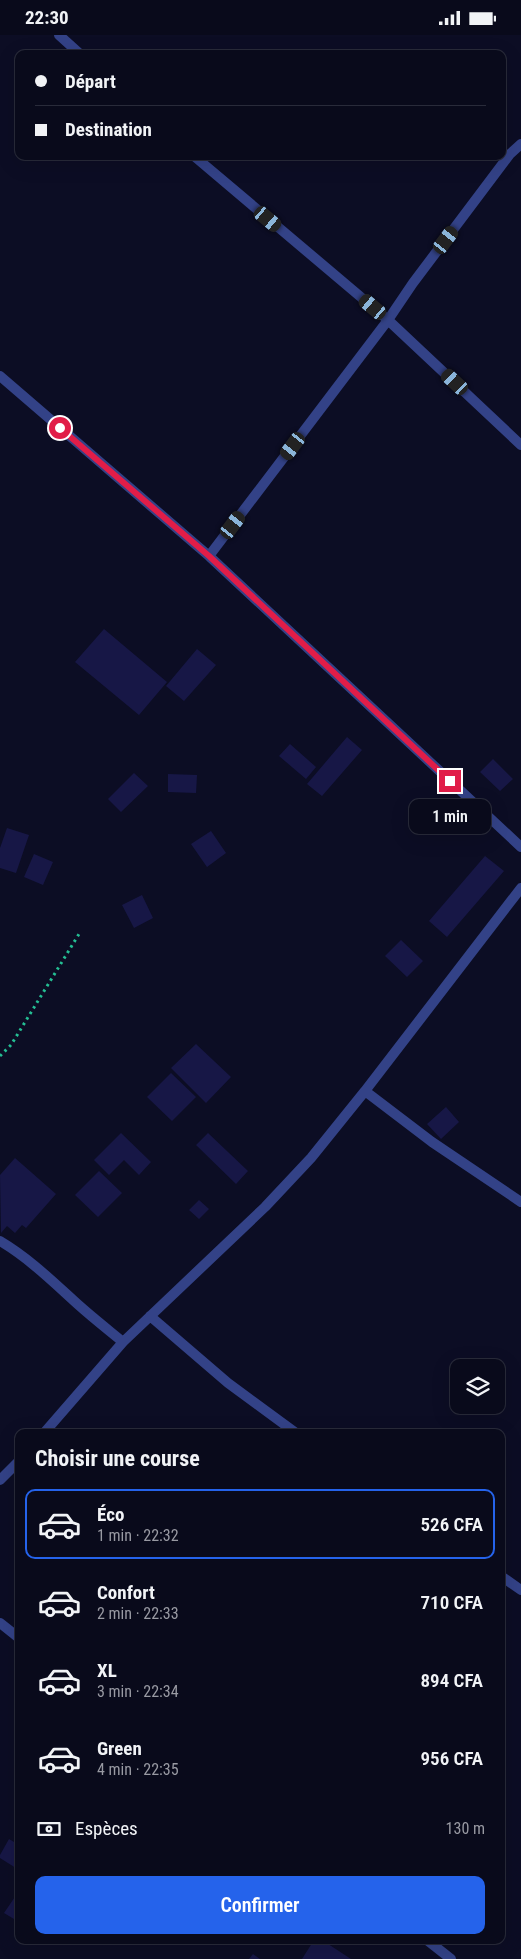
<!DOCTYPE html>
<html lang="fr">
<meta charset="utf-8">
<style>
:root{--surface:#090a1b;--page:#121324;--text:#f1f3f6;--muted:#999aa3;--line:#292b3a;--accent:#2563eb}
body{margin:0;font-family:"Roboto Condensed",sans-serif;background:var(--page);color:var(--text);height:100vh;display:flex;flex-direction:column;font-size:19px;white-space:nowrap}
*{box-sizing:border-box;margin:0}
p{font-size:16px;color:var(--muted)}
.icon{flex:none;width:28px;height:28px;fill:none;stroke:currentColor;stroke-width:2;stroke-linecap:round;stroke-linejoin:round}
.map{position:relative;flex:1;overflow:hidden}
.sheet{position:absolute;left:15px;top:1394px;width:490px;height:515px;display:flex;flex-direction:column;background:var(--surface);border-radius:10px;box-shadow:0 5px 20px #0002,0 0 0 1px var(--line)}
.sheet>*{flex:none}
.hud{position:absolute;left:15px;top:15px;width:491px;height:110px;border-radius:10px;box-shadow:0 5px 20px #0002,0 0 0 1px var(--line);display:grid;align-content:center;height:110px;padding:0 20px;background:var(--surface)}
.controls{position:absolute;left:450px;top:1324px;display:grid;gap:10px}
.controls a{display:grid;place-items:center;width:55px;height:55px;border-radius:10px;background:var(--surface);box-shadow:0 5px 20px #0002,0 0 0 1px var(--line);font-size:25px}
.end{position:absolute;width:22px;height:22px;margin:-11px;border:6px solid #e11d48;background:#fff;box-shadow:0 0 0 2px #fff}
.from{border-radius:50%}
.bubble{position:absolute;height:35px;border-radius:10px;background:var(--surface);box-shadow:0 5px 20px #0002,0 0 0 1px var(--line);font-size:16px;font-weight:600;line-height:35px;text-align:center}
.car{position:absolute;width:15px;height:30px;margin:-15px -8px;border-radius:6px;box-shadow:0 0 4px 1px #0007;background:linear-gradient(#222 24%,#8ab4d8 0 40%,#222 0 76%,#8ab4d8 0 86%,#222 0)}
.hud b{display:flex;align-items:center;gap:18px;height:48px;font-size:19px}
.hud b+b{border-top:1px solid var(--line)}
.hud i{width:12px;height:12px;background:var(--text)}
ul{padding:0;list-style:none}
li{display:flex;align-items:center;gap:15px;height:70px;margin:0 10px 8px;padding:0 10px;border:2px solid transparent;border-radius:10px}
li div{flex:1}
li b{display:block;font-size:19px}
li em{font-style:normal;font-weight:600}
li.active{border-color:var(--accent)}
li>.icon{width:45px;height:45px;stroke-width:1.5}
h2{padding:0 20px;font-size:22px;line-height:60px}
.pay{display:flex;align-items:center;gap:12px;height:55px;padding:0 20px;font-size:19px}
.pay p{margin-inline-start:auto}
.action{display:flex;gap:10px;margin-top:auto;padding:10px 20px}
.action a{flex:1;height:58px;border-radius:10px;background:var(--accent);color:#fff;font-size:20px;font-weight:600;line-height:58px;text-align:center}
.status{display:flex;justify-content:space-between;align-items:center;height:35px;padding:0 25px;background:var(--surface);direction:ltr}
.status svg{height:14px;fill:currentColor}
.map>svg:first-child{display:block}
</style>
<div class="status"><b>22:30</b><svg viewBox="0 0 49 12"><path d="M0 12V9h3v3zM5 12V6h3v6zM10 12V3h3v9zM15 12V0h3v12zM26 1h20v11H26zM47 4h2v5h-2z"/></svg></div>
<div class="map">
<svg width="521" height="1924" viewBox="0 0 521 1924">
<rect width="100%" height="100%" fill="#0c0d24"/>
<path fill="#171746" d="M104,594l63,53 -28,33 -64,-53z
M197,614l19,16 -32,36 -18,-15z
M347,702l15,13 -40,46 -15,-12z
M290,709l26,23 -10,12 -27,-23z
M493,724l20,20 -13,12 -20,-19z
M134,738l14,13 -27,26 -13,-13z
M168,739l29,1 -1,18 -28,-1z
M7,793l22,7 -13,38 -16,-5v-20z
M211,796l15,22 -19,14 -16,-23z
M34,819l19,8 -10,23 -19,-8z
M485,821l19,15 -57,66 -18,-16z
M142,860l11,23 -19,10 -12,-23z
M401,905l22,21 -16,16 -22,-21z
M196,1009l35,33 -25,26 -35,-35z
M171,1038l25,24 -24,24 -25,-24z
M446,1072l13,15 -18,17 -14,-15z
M121,1098l30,29 -12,13 -15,-15 -15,15 -15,-15z
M208,1098l40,38 -12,13 -40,-39z
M15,1123l41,36 -30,34 -4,-3 -7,8 -8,-7 -6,7 -1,-58z
M99,1136l23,22 -24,24 -23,-22z
M199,1165l10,9 -10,10 -10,-9z
M9,1804l10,6v25l-19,-12v-3z
M19,1856v31l-15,-9z
M314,1905h8l29,19h-49z
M253,1919l7,5h-11z"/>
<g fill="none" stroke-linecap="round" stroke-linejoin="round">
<path stroke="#24be93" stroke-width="3" stroke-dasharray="2.5 4" stroke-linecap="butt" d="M0,1021l11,-11 68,-111"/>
<path stroke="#334287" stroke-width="10" d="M59,0l21,19
M194,121l194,164 133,125
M0,341l209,180 312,291
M209,521l179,-236 25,-37 97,-129 11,-10
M365,1056l67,51 89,60
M0,1206c27,16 49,37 72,58 16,15 34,29 51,43
M150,1281l78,67 68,50
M44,1398l79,-91 142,-135 46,-49 54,-67 156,-203
M0,1445l19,-19
M501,1541l20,14
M0,1588l19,15
M427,1905l24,19"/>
</g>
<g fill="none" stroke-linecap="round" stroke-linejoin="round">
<path stroke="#e11d48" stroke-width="6" d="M60,393l149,128 241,225"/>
</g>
</svg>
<div class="controls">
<a><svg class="icon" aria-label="layers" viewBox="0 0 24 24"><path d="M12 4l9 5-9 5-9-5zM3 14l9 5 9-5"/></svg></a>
</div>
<i class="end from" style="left:60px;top:393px"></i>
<i class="end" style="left:450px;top:746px"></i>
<div class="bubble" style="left:409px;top:764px;width:82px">1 min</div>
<i class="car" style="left:268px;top:184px;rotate:130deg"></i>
<i class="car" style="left:446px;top:205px;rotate:37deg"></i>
<i class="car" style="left:373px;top:272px;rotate:310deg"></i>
<i class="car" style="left:455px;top:347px;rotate:313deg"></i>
<i class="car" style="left:293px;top:411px;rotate:217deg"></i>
<i class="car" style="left:233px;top:490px;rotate:37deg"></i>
<div class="hud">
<b><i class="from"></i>Départ</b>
<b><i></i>Destination</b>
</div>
<section class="sheet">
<h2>Choisir une course</h2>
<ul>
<li class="active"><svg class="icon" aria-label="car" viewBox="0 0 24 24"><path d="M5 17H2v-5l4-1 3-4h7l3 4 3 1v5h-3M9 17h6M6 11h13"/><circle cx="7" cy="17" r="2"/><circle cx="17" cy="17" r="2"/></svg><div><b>Éco</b><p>1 min · 22:32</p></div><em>526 CFA</em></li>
<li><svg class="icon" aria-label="car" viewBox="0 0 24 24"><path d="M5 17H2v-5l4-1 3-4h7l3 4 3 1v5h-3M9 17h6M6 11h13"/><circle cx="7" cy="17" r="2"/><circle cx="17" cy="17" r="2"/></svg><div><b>Confort</b><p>2 min · 22:33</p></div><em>710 CFA</em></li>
<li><svg class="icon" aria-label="car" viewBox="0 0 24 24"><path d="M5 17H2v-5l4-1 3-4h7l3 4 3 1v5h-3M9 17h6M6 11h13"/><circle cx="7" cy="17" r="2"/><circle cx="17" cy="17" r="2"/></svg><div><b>XL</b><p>3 min · 22:34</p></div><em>894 CFA</em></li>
<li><svg class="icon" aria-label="car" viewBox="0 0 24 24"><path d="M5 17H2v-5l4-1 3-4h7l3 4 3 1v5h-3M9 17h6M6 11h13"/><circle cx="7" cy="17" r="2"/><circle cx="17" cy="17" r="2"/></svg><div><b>Green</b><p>4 min · 22:35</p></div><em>956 CFA</em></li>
</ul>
<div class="pay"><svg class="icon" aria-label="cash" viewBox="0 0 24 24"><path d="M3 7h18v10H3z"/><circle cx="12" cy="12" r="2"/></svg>Espèces<p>130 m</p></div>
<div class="action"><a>Confirmer</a></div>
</section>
</div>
